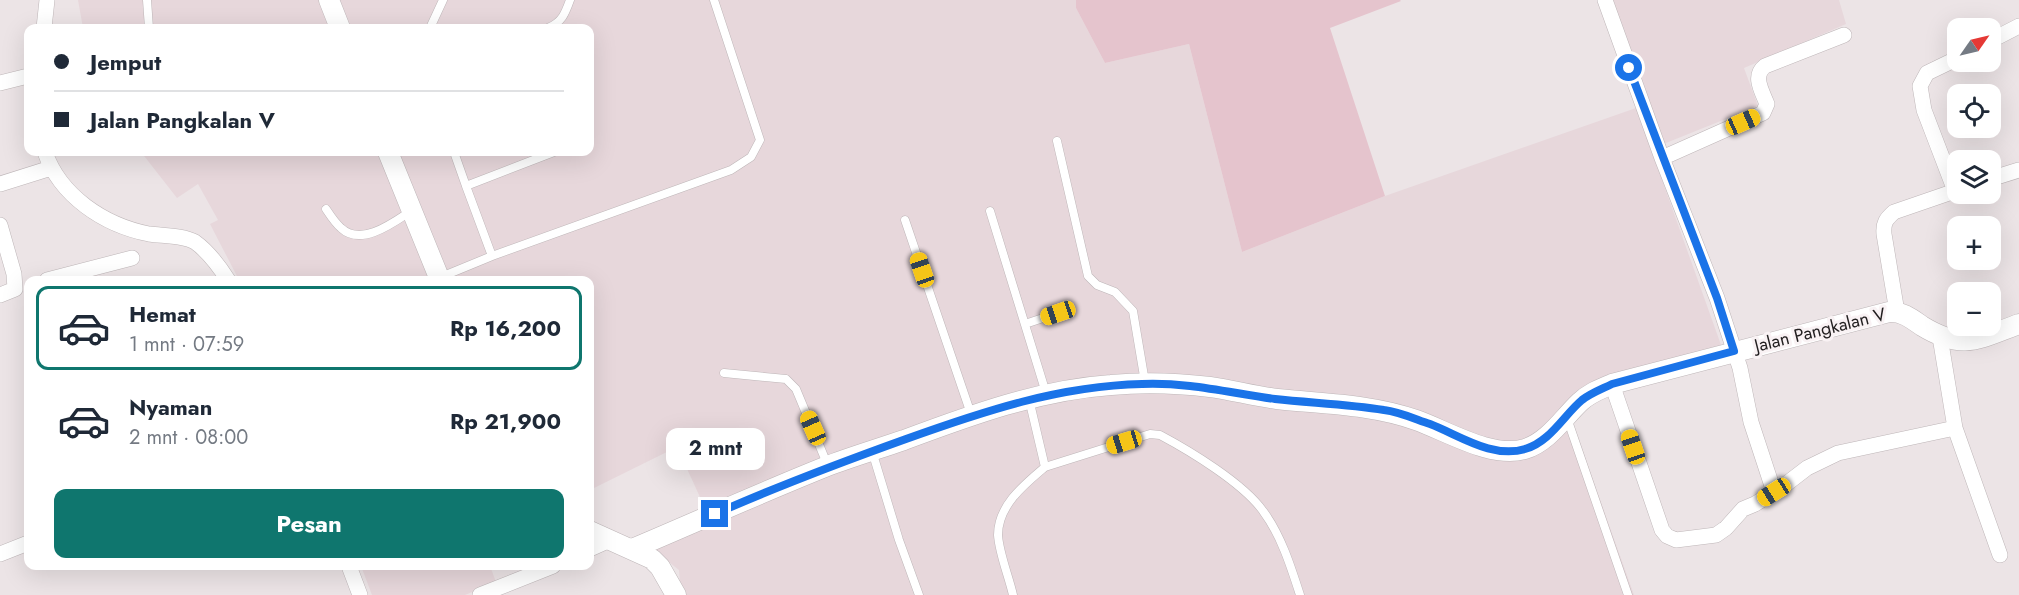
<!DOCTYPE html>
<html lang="id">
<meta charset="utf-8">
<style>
:root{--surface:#fff;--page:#f6f6f7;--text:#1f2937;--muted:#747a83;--line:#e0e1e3;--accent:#0f766e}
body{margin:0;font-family:Jost,sans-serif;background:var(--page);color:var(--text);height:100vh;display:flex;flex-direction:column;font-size:22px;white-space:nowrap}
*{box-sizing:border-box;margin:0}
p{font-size:20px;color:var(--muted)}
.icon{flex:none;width:33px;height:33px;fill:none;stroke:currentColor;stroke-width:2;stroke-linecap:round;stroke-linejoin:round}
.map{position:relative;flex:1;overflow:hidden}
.side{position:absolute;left:24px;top:276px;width:570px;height:294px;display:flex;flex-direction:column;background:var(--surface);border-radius:12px;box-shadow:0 6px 24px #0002}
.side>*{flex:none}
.guide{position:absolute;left:24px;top:24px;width:570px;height:132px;border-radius:12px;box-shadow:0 6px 24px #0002;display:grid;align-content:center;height:132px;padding:0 30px;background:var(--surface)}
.needle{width:39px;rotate:56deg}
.controls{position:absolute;left:1947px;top:18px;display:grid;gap:12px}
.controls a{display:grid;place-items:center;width:54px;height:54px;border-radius:12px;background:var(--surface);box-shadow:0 6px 24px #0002;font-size:30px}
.end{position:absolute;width:27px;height:27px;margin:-14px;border:8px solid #1a73e8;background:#fff;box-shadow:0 0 0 3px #fff}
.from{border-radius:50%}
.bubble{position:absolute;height:42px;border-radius:12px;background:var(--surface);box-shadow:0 6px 24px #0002;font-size:20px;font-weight:700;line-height:42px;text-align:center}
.car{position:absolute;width:18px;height:36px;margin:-18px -9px;border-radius:8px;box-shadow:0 0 4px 2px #0007;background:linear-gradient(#f5c518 24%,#345 0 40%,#f5c518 0 76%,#345 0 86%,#f5c518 0)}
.guide b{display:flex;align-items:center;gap:21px;height:57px;font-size:22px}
.guide b+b{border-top:2px solid var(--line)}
.guide i{width:15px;height:15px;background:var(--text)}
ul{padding:10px 0 0;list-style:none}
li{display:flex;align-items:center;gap:18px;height:84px;margin:0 12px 9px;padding:0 18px;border:3px solid transparent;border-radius:12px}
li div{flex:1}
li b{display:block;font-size:22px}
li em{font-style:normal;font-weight:700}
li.selected{border-color:var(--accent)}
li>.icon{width:54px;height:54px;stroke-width:1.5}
.action{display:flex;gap:12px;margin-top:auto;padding:12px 30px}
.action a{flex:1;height:69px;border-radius:12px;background:var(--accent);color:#fff;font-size:24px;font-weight:700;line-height:69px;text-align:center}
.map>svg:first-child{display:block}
</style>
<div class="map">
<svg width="2019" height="595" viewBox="0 0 2019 595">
<rect width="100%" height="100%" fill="#ece4e6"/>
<path fill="#e7d7db" d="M78,0h998v8l29,55 84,-19 53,208 143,-56 251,-88 -36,-108h239l7,24 -102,44 14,38 -107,43 70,196 -120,34 -35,25 68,191h-953l-2,-25 -43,-34 69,-28 -28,-61 -87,43v-210h-351l-29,-56 8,-4 -20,-36 -21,14 -36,-46h449v-124h-507z
M361,566h129l6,16 -31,13h-93z"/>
<path fill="#e5c4cd" d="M1076,0h324l1,1 -71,27 55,168 -143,56 -53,-208 -84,19 -29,-55z"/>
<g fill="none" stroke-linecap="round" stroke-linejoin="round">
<g stroke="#beb6b8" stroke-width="9">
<path id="service" d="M147,0l2,28
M430,28l13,-28
M548,28c14,-6 17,-14 22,-28
M1057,141l31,135 9,9 18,7 18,19 12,71
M454,152l12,34 88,-34
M466,186l26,70
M326,209c4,6 9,14 15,19 20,19 52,-5 70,-17
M990,211l56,182
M905,220l66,194
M441,277l51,-21 239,-86 20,-13 9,-17 -46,-140
M1025,324l33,-11
M724,373l62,6 10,10 32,77
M1567,418l61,177
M872,451l27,89 20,55
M1045,467l105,-33 10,1c30,16 83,48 103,76 18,24 28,56 37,84
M1013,595c-4,-18 -14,-42 -15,-60 0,-30 27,-51 47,-68l-16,-68"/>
</g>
<g stroke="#beb6b8" stroke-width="16">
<path id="minor" d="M1605,0l57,158 55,140 23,70 11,54 23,70
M44,28l3,-28
M1990,41l29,-15
M0,83l28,-7
M45,152c15,44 59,73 104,82 14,2 34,1 46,8 14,10 24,24 33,38
M1662,158l101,-45 4,-9c-5,-13 -15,-28 -2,-38l79,-31
M1990,179l29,-9
M0,184l51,-16
M1955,191l-31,-81 -4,-24 7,-13 31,-15
M0,225l14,49 1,15 -15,6
M47,280l85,-22
M1897,312l-13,-78c-1,-11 2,-15 10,-22l64,-22
M1940,337l15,91 45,127
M1612,384l50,146 5,6 9,4 40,-5 10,-7 17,-19 12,-5 26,-16 26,-20 31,-15 117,-25
M590,549l20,-9
M0,554l28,-11
M349,566l11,29
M480,595l73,-29"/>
</g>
<g stroke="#beb6b8" stroke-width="21">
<path id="tertiary" d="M329,0l11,28
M388,152l52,128
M590,531l62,28 8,8 16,28
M632,549c64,-27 128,-56 193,-82 26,-10 53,-18 79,-27 67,-25 135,-50 207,-55 32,-3 66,-2 99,2 22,3 44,9 67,12 46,5 94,5 139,21 31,11 76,39 109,29 23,-7 38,-31 55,-47 9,-9 21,-13 32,-18l277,-72c13,-1 23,7 33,14 41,25 56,13 97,-2"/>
</g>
<use href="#service" stroke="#fff" stroke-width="8"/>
<use href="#minor" stroke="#fff" stroke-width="15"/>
<use href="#tertiary" stroke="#fff" stroke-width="20"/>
</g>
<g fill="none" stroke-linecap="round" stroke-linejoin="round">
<path stroke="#1a73e8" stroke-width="8" d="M715,514c63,-28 127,-52 191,-75 78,-28 153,-53 236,-55 46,-2 88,9 133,15 36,4 73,5 109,11 16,2 31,9 46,14 29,11 62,35 95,25 25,-7 39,-34 57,-49 9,-7 20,-11 30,-16l122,-33 -17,-53 -88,-230"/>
</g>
<g text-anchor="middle" stroke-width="6" stroke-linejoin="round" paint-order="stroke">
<g font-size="18" fill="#232021" stroke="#f9f2f4">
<text transform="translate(1820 330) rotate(-14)" y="6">Jalan Pangkalan V</text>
</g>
</g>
</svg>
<div class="controls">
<a><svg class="needle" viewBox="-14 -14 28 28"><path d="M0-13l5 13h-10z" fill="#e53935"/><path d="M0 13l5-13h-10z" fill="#747a83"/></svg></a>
<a><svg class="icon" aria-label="locate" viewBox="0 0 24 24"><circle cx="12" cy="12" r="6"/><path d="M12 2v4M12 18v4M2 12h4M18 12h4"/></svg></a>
<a><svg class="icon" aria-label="layers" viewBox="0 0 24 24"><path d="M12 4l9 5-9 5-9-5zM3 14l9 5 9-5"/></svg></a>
<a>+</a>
<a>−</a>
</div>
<i class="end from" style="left:1629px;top:68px"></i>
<i class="end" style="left:715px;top:514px"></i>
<div class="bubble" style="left:666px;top:428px;width:99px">2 mnt</div>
<i class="car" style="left:1743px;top:122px;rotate:66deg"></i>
<i class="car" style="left:922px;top:270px;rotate:341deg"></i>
<i class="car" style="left:1058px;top:313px;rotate:251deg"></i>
<i class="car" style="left:813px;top:428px;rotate:336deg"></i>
<i class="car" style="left:1124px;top:442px;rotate:253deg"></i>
<i class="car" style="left:1633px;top:447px;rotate:341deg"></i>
<i class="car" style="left:1774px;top:492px;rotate:238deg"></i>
<div class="guide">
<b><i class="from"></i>Jemput</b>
<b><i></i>Jalan Pangkalan V</b>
</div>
<section class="side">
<ul>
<li class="selected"><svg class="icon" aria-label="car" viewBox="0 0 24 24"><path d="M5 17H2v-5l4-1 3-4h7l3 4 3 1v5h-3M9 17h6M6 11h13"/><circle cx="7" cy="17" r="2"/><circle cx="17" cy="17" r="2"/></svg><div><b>Hemat</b><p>1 mnt · 07:59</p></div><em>Rp 16,200</em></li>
<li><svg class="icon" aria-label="car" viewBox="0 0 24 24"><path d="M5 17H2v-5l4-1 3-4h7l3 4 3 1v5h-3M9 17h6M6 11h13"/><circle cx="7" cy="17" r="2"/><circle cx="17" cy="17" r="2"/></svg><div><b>Nyaman</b><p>2 mnt · 08:00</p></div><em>Rp 21,900</em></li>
</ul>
<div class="action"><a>Pesan</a></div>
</section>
</div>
